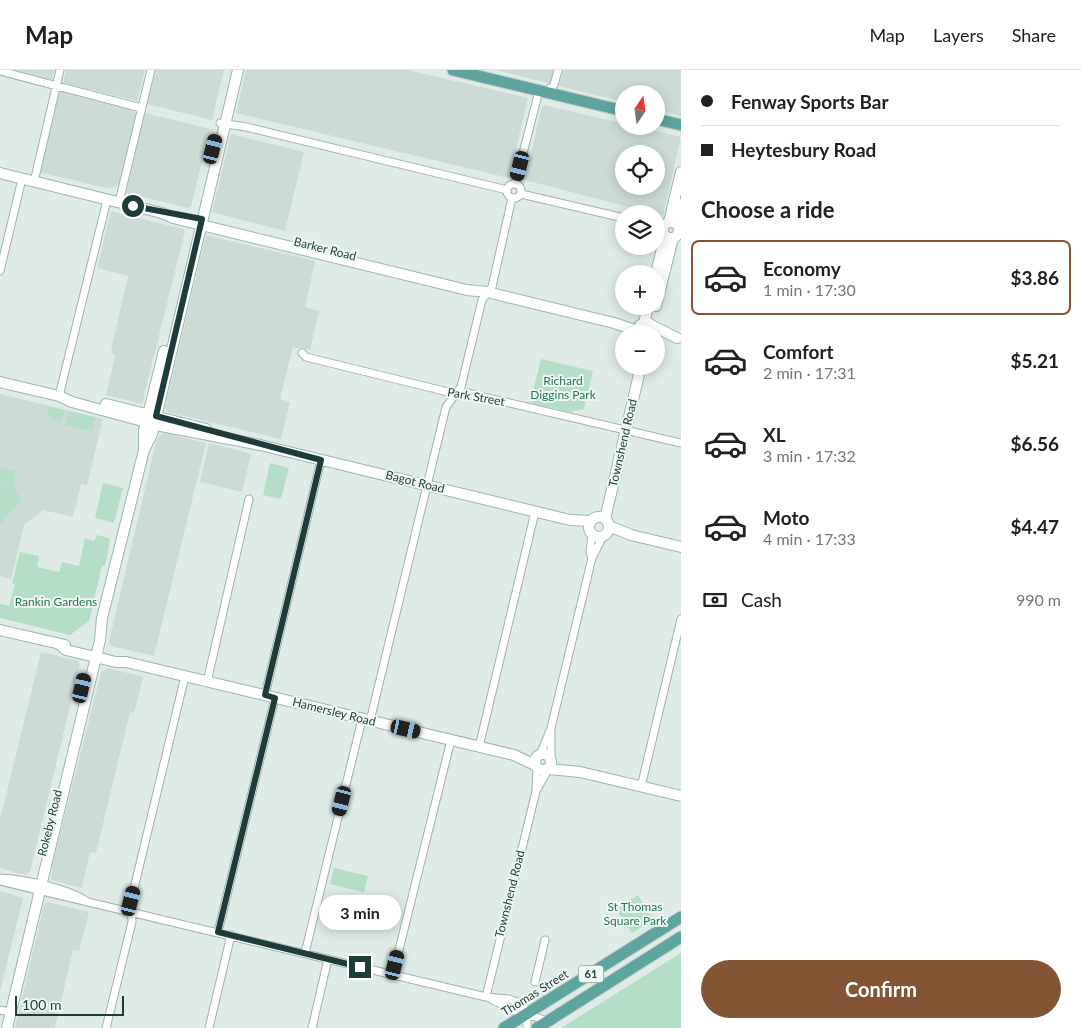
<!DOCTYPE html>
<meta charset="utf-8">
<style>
:root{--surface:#fff;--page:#f6f6f6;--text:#202124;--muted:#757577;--line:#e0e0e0;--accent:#845535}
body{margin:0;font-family:Lato,sans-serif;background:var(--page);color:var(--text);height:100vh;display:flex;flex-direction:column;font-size:19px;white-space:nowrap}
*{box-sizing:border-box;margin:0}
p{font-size:16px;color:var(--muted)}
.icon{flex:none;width:28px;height:28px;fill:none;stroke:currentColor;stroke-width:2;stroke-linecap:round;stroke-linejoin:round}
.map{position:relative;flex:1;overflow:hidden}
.details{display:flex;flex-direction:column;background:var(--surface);width:400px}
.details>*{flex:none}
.top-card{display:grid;align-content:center;height:110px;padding:0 20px;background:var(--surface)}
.needle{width:32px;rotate:13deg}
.controls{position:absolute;left:615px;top:15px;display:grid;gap:10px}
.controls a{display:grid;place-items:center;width:50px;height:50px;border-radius:50%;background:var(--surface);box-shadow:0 2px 12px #0003;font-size:25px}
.scale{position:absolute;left:15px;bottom:12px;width:109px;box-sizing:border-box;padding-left:5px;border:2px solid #1e3c39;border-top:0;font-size:14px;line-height:18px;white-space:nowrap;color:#1e3c39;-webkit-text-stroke:4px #eef7f4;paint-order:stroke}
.end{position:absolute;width:22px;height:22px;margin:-11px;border:6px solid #1e3c39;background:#fff;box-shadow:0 0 0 2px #fff}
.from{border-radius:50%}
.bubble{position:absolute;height:35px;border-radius:18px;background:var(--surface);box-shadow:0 2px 12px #0003;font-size:16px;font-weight:700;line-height:35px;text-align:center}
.car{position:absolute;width:15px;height:30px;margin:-15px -8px;border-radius:6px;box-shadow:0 0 4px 1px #0007;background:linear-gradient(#222 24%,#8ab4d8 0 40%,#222 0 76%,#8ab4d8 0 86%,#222 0)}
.top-card b{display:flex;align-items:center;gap:18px;height:48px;font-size:19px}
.top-card b+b{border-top:1px solid var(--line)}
.top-card i{width:12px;height:12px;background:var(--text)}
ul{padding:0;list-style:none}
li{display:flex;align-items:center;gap:15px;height:75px;margin:0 10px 8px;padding:0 10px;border:2px solid transparent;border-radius:8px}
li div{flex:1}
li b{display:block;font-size:19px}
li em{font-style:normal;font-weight:700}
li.current{border-color:var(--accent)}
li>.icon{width:45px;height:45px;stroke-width:1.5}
h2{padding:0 20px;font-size:22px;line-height:60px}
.pay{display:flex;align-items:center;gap:12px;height:55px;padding:0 20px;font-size:19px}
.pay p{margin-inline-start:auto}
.primary-button{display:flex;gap:10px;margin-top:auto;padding:10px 20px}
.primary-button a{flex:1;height:58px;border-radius:30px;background:var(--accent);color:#fff;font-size:20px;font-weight:700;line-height:58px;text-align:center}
header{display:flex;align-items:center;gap:30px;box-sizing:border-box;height:70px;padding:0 25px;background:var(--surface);border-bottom:1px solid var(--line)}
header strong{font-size:24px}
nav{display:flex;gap:28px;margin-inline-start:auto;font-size:18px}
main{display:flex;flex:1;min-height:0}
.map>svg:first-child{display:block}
</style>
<header>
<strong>Map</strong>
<nav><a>Map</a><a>Layers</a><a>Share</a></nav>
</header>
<main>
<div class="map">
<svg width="681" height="958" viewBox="0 0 681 958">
<rect width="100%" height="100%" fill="#deebe7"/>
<path fill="#ccdbd6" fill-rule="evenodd" d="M13,0h41l-2,10z
M66,0h79l-8,31 -74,-18z
M156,0h68l-12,50 -65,-16z
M246,0h161l121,28 -19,80 -273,-65z
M496,0h59l-4,14z
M563,0h118v46l-25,-6v-16h-32v8l-65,-16z
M58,21l79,19 -18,74 -9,5 -71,-17z
M544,35l80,19v2h11l46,11 -18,79 -138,-36 17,-74zM624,84h32v32h-32z
M145,43l65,16 -19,77 -3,2 -62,-15z
M231,64l73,18 -19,79 -73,-19z
M111,141l72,18 2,2 -43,173 -36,-9 9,-39 -4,-6 17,-74 -31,-8z
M206,165l109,26 -10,46 14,4 -9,39 -17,-3 -13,52 10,3 -9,37 -114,-27 -2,-4z
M0,324l103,25 -16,66 -6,-1 -8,33 -30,-7 -19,15 -13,54 -11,-3z
M165,363l41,10 -52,213 -43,-10 -2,-4 48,-204z
M209,373l42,11 -9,38 -42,-10z
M41,582l37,9 2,4 -50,207 -5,3 -25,-7v-48z
M108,598l35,9 -9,36 -4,-1 -34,141 -6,-1 -8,36 -31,-8 1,-14 49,-193z
M0,821l23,7 -23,94z
M47,832l42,10 -10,39 -6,-1 -18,78h-40l29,-124z"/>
<path fill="#b4dec7" d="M541,289l52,12 -9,38 -14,3 -40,-9z
M49,337l15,3 -3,13 -11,-3 1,-4 -4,-1z
M69,341l26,6 -3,14 -26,-6z
M270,393l19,5 -8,31 -18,-4z
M0,398l16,4 -3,14 -13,-3z
M103,413l20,5 -9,35 -19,-5z
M0,414l14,3 7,13 -21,24z
M97,465l12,3 1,3 -5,25h-3l-13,55 -19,14 -70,-17v-14l9,2 6,-22 -3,-1 8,-31 19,4 -2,11 22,5 3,-10 17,4 6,-28 9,3z
M334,798l34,8 -4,16 -34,-8z
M638,825l15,24 -21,14 -16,-24z
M681,883v75h-120z"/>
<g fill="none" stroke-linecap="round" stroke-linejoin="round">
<g stroke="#a1b3af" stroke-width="9">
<path id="street" d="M0,1l141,37
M545,22l9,-7 4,-15
M220,53l26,4 261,63
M34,112l26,-112
M507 121a7 7 0 1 1 14 0a7 7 0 1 1-14 0Z
M515,114l24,-93
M521,124l103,24
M119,132l32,-132
M656,152l10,2
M678,157l3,1
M656,160l7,2
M0,201l22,-92
M302,283l4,4 150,37 11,-1 214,50
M59,326l48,-196
M592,488l11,-22
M207,612l42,-183
M265,625l56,-235
M370,651l76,-314 15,-20 21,-87 10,-13 20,-89
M551,661v27
M479,677l56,-235
M540,685l11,-27 41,-170 -2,-6 2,-17
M641,717l40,-168
M537,719l11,-19
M0,808c24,1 65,10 85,22
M0,811l486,116 23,2 14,5 4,9v15
M218,862l57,-234
M305,883l57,-234
M393,904l58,-234
M535,912l10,-42
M486,927l50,-206 1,-23
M491,929l22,11 35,11
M0,940l10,2
M106,958l26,-106 -1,-21 54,-225
M209,958l22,-93
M312,958l16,-69"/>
</g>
<g stroke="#9cb7b2" stroke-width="12">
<path id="secondary" d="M0,103l162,40 11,5 294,72 20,2 127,31 24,8
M669,152l12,-50
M676,152l5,-18
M663 160a8 8 0 1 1 16 0a8 8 0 1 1-16 0Z
M656,204l9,-38
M656,236l17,-68
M644,253l4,-17
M653,256l24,12
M638,264l2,-9 7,-3 6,4 1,8
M0,312l59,14 13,6 89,24 99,19 310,75 21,1
M106,334l100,25
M144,377v-16l20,-80
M589 457a10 10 0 1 1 20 0a10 10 0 1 1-20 0Z
M605,449l36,-153
M609,456l22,9 50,12
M0,560l65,15
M60,575l6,5 50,12h10l388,93 21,10
M535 692a8 8 0 1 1 16 0a8 8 0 1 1-16 0Z
M549,699l31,3 101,24
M7,958l93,-388 2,-22 42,-168 8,-16 86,-364"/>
</g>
<g stroke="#c0c8c8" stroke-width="13">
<path id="primary" d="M453,0l171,41
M656,49l25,6
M504,958l177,-111
M537,958l144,-91"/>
</g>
<use href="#street" stroke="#fff" stroke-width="7"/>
<use href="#secondary" stroke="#fff" stroke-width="10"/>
<use href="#primary" stroke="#5ea49f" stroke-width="11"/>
</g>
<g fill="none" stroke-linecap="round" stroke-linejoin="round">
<path stroke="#1e3c39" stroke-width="6" d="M133,136l69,13 -46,197 165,44 -56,235 10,3 -57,234 142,35"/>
</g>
<g text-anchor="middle" stroke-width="4" stroke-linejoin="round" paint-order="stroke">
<rect fill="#eef7f4" stroke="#5c7471" stroke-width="1" x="578.5" y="895.5" width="25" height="17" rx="4"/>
<g font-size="11" font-weight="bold" fill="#1e3c39">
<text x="591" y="908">61</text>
</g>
<g font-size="12" fill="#1e3c39" stroke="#eef7f4">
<text transform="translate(325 179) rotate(14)" y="4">Barker Road</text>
<text transform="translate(476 327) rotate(10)" y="4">Park Street</text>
<text transform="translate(623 373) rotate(-77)" y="4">Townshend Road</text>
<text transform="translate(415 412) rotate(14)" y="4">Bagot Road</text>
<text transform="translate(334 642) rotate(14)" y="4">Hamersley Road</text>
<text transform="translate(50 753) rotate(-76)" y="4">Rokeby Road</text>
<text transform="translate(510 824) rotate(-76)" y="4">Townshend Road</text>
<text transform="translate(535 923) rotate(-32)" y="4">Thomas Street</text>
</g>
<g font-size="12" fill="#257652" stroke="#eef7f4">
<text x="563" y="315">Richard<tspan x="563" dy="14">Diggins Park</tspan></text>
<text x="56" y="536">Rankin Gardens</text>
<text x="635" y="841">St Thomas<tspan x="635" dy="14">Square Park</tspan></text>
</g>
</g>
</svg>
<div class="controls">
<a><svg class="needle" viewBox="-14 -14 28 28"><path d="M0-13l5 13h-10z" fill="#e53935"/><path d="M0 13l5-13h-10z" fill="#757577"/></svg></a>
<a><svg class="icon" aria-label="locate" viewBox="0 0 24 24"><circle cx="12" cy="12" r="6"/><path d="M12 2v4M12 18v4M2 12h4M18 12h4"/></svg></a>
<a><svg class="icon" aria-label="layers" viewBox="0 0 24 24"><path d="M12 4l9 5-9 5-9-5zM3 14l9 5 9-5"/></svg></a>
<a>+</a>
<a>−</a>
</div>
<div class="scale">100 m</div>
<i class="end from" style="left:133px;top:136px"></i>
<i class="end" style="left:360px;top:897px"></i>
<div class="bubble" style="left:319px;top:825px;width:82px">3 min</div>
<i class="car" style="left:213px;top:79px;rotate:14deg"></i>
<i class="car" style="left:520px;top:96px;rotate:194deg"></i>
<i class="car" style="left:82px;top:618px;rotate:13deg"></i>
<i class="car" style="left:406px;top:659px;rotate:103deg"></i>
<i class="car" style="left:342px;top:731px;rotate:194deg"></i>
<i class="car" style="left:131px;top:831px;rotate:14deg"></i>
<i class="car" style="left:395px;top:895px;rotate:14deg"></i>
</div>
<section class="details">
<div class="top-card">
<b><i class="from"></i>Fenway Sports Bar</b>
<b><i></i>Heytesbury Road</b>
</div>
<h2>Choose a ride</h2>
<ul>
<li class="current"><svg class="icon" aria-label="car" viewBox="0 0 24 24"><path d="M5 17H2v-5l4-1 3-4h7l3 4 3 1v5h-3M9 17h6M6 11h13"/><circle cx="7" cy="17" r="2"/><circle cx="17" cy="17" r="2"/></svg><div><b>Economy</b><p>1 min · 17:30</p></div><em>$3.86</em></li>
<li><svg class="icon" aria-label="car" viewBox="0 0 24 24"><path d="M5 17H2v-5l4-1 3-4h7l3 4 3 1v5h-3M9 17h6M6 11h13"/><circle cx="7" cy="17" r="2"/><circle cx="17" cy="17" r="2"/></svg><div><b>Comfort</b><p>2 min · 17:31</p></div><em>$5.21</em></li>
<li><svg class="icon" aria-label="car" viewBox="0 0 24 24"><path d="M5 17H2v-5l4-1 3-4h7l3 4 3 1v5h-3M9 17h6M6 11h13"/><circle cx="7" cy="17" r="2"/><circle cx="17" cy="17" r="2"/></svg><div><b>XL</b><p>3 min · 17:32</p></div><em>$6.56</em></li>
<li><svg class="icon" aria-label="car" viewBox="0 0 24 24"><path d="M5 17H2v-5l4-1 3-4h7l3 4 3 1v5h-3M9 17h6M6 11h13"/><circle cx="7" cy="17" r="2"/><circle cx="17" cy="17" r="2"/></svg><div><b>Moto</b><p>4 min · 17:33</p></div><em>$4.47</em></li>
</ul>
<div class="pay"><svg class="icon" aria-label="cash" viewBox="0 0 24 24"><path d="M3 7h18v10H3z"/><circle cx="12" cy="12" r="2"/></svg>Cash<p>990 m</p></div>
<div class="primary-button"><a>Confirm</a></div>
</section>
</main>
